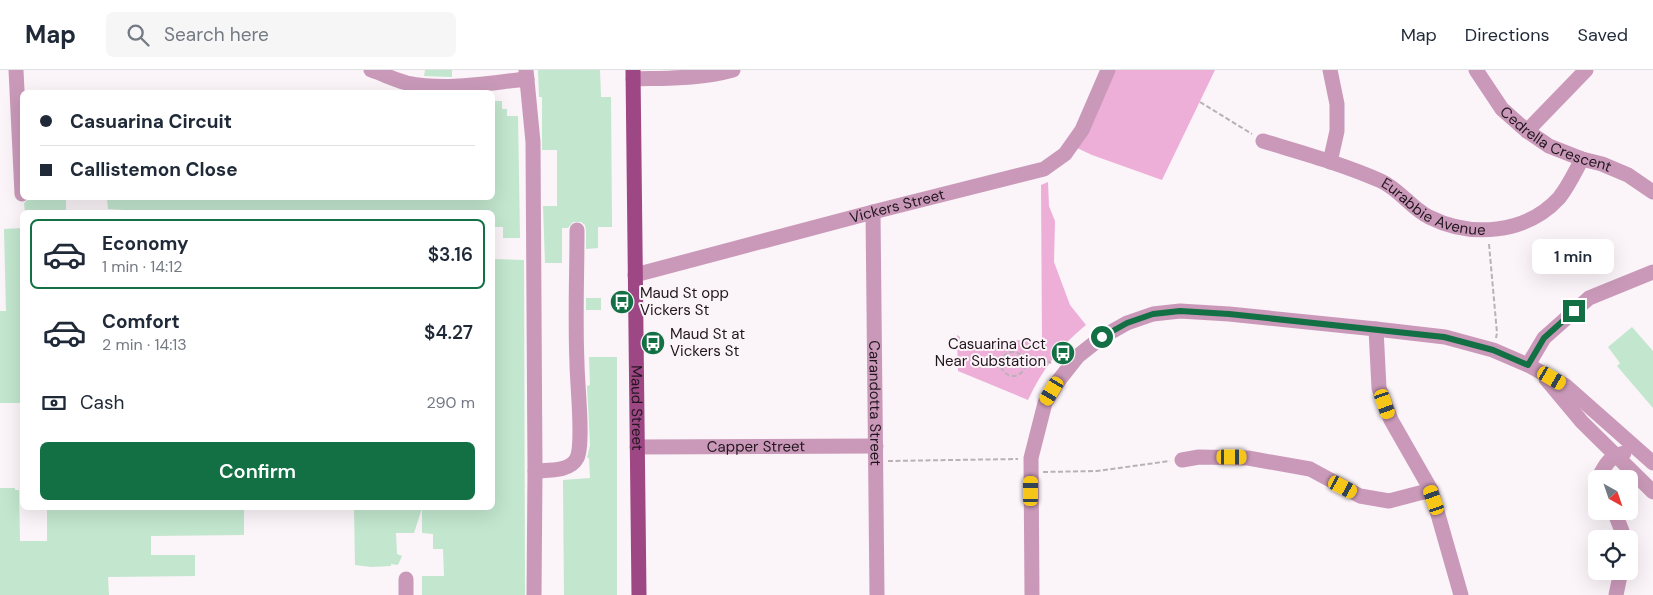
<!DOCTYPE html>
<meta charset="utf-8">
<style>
:root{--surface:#fff;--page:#f6f6f7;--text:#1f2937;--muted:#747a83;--line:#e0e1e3;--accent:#137045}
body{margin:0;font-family:"DM Sans",sans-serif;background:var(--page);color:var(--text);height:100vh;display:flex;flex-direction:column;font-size:19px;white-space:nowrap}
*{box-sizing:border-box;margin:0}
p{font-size:16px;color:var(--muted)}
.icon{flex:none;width:28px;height:28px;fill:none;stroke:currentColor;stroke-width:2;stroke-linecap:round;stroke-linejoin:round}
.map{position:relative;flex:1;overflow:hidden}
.panel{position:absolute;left:20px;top:140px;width:475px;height:300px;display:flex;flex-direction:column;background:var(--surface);border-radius:8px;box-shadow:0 5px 20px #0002}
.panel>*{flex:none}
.top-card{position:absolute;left:20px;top:20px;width:475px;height:110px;border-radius:8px;box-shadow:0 5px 20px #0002;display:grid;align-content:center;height:110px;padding:0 20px;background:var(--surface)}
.needle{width:32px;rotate:140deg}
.controls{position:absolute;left:1588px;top:400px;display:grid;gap:10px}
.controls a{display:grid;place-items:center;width:50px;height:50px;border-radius:8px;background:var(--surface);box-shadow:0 5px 20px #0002;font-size:25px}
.end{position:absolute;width:22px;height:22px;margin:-11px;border:6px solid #137045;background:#fff;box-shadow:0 0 0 2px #fff}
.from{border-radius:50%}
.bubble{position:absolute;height:35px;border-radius:8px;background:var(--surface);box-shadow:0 5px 20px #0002;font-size:16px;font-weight:600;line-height:35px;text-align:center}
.car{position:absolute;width:15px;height:30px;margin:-15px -8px;border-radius:6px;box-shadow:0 0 4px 1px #0007;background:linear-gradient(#f5c518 24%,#345 0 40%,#f5c518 0 76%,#345 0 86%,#f5c518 0)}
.top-card b{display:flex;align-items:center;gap:18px;height:48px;font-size:19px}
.top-card b+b{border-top:1px solid var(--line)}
.top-card i{width:12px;height:12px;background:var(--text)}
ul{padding:9px 0 0;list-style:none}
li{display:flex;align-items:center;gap:15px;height:70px;margin:0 10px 8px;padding:0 10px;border:2px solid transparent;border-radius:8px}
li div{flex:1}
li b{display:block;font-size:19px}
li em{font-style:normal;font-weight:600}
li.active{border-color:var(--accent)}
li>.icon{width:45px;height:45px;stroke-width:1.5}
.pay{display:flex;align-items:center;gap:12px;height:55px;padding:0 20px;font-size:19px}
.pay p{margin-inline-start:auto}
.button{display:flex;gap:10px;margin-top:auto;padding:10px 20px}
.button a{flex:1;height:58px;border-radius:8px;background:var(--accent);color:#fff;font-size:20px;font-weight:600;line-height:58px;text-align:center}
header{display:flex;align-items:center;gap:30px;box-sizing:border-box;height:70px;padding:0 25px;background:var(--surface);border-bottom:1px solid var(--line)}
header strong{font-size:24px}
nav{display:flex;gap:28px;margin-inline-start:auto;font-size:18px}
.search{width:350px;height:45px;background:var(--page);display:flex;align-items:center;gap:12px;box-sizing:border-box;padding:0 18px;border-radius:8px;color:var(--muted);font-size:19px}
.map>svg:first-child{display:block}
</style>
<header>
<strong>Map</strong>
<div class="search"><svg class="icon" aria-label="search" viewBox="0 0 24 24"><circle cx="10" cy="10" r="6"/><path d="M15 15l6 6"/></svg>Search here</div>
<nav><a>Map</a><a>Directions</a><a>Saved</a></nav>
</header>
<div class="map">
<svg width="1653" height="525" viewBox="0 0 1653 525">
<rect width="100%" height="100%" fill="#fbf4f8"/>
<path fill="#edafd8" d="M1114,0h101l-53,110 -70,-25 -15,-7z
M1048,112l1,24 6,15 -1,41 16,43 16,20c-26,21 -44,45 -58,75l-70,-29 -1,-36 3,2v4l82,-1 -1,-155z"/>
<path fill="#c2e6ce" d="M425,0h27v7l-28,-1z
M538,0h62l1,27h10l1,130h-14v21l-12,1v-19l-1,-5 -4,-3h-8l-5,6h-6v35h-17l-2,-57h14v-56h-15v-53h-3z
M492,31h10v8h5v7h11l2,122h-17v-11h-11v-15h-335l-49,-3 -1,-11h385z
M30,128h36v14h-41l-1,-9z
M22,158v175h-22v-92h6l-2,-82z
M492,189l32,1 1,335h-103v-19h22l-1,-27h-10v-15l-11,-1v-25h70z
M586,228h15v12h-15z
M1632,257l21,24v57l-36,-42 3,-3 -12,-16z
M589,287h28v238h-53l-1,-115 27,-2 -1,-20h-2l3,-13 -3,-59 3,-1z
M0,418h15v2h4l1,51h27v-33h197v27l-93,1v19h44v21l-87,1 1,18h-109z
M354,438h68l-8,25h-18l1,21 5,2 -4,9 -7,-1v2l-20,1 -16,-2z"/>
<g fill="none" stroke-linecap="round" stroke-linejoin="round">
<path stroke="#b9b1b6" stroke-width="2" stroke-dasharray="5 2.5" stroke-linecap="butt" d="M1200,32l52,32
M1489,174l8,89 -1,5
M1001 294a12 12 0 1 1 24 0a12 12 0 1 1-24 0Z
M1026,296l7,-1 12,-5 6,3
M888,391l130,-2
M1043,402l54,-1 73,-10"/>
<g stroke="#ca99b9" stroke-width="15">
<path d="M16,0l6,124"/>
<path d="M371,0c12,4 24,10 36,13 40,8 80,0 120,-4"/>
<path d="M526,0l7,72 2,329 -1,124"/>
<path id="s1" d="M1476,0l26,39 25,22 22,15 33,13 20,5 26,11 25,17"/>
<path d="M633,9c34,-1 67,0 100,-9"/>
<path d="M1527,61l59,-61"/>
<path id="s2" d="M1263,71c39,12 80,23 118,40 18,8 31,28 48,36 42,21 97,17 130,-19 9,-11 16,-26 23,-39"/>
<path d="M1330,92l7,-31v-27l-7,-34"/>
<path id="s3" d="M873,142l4,383"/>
<path id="s4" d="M635,205l238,-63 171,-43 21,-15 17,-24 26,-60"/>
<path d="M1376,259l3,59 12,32 40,70 30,105"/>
<path d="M1528,295l16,-27 45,-40 64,-26"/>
<path d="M1546,309l36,43 71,70"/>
<path id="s5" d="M637,377l239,-1"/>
<path d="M1182,390l17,-3 49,1 62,11 50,27 29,5 42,-11"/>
<path d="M535,401c13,-1 35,1 42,-13 7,-15 0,-75 0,-95 -2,-44 0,-88 0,-133"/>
<path d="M1600,409l-1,-2c6,-12 11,-21 25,-24"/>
<path d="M1614,441l8,20v8"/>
<path d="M406,525v-16"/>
<path d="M1032,525l-1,-137 14,-55 14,-23 19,-24 24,-19 25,-14 26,-9 27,-3 49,3 147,15 69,8 48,13 35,15 38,21 87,77"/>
<path d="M1616,525l5,-24"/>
</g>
<path stroke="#9e4785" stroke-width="15" id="s6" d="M633,0l6,525"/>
</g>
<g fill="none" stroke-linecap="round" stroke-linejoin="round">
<path stroke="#137045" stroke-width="6" d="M1102,267l25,-14 26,-9 27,-3 49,3 215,23 49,13 35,15 16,-27 30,-27"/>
</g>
<defs>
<g id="bus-disc" transform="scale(1.25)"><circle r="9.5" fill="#137045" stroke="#fbf4f8"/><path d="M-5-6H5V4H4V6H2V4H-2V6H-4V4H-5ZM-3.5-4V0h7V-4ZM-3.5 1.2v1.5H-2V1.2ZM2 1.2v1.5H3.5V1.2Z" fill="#fff"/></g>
</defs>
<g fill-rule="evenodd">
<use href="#bus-disc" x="622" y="232"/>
<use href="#bus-disc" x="653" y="273"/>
<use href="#bus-disc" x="1063" y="283"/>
</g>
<g text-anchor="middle" stroke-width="4" stroke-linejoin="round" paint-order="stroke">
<g font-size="15" fill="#22161e" stroke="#fbf4f8">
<text dy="5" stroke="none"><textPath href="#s1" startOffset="110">Cedrella Crescent</textPath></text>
<text dy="5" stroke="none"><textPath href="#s2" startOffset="185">Eurabbie Avenue</textPath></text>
<text dy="5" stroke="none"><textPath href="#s4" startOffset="271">Vickers Street</textPath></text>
<text dy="5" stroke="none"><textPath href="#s3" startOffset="191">Carandotta Street</textPath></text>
<text dy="5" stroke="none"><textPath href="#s6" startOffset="338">Maud Street</textPath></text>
<text dy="5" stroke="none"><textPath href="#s5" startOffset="119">Capper Street</textPath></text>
</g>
<g font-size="15" fill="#22161e" stroke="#fbf4f8" text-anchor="start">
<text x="640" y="228">Maud St opp<tspan x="640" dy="17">Vickers St</tspan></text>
<text x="670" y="269">Maud St at<tspan x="670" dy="17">Vickers St</tspan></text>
<text x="1046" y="279" text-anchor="end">Casuarina Cct<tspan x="1046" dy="17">Near Substation</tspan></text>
</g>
</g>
</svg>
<div class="controls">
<a><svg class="needle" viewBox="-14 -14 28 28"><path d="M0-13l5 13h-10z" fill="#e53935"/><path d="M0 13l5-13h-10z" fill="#747a83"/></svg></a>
<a><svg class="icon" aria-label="locate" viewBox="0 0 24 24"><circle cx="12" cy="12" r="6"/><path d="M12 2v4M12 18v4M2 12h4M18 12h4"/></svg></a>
</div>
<i class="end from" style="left:1102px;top:267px"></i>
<i class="end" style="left:1574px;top:241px"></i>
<div class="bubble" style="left:1532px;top:169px;width:82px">1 min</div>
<i class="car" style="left:1552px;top:308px;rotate:120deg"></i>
<i class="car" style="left:1052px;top:321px;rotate:211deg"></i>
<i class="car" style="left:1385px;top:334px;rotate:161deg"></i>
<i class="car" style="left:1232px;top:387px;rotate:90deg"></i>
<i class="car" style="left:1343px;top:417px;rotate:118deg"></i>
<i class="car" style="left:1031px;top:421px;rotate:0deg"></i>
<i class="car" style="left:1434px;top:430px;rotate:341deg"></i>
<div class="top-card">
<b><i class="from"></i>Casuarina Circuit</b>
<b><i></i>Callistemon Close</b>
</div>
<section class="panel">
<ul>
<li class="active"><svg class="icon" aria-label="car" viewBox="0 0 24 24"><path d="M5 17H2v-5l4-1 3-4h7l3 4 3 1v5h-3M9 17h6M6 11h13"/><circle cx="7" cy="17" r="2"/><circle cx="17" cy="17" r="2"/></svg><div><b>Economy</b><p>1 min · 14:12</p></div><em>$3.16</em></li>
<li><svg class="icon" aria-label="car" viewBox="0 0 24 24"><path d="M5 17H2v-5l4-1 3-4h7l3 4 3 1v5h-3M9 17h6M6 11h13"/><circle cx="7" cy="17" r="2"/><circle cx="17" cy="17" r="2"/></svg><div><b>Comfort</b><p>2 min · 14:13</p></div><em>$4.27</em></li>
</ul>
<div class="pay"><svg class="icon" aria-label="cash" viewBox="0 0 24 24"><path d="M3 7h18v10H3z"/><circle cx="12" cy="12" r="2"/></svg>Cash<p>290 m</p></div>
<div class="button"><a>Confirm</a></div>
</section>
</div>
